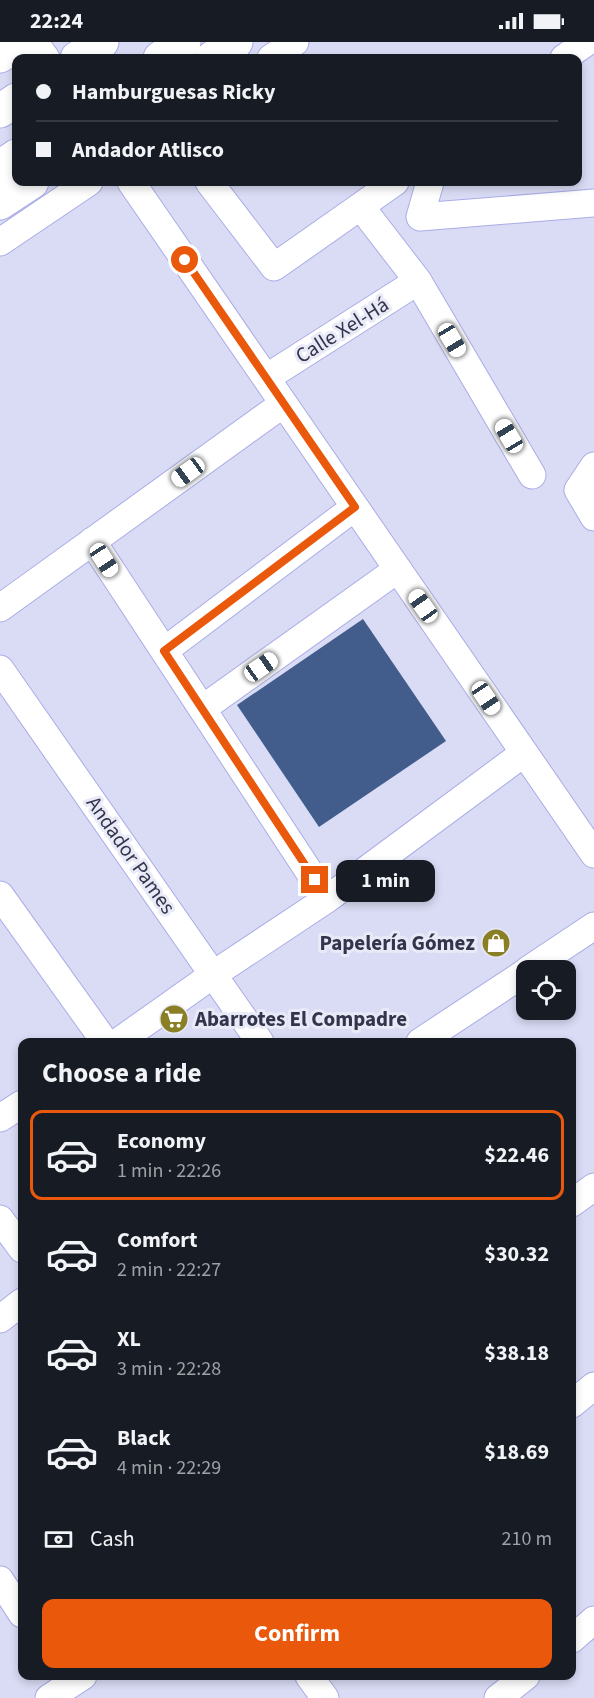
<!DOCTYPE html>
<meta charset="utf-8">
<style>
:root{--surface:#171b24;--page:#242831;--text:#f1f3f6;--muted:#9ea1a6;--line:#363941;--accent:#ea580c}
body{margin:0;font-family:"Source Sans 3",sans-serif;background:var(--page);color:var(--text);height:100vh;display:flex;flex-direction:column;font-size:22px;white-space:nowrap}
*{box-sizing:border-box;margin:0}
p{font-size:20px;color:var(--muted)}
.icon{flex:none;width:33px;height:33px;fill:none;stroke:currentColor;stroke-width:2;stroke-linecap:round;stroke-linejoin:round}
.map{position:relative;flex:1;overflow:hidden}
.details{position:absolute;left:18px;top:996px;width:558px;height:642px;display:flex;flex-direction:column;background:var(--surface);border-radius:12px;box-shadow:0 3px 9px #0003}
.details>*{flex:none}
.guide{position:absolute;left:12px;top:12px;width:570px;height:132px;border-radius:12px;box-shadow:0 3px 9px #0003;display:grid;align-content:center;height:132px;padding:0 24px;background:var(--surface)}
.controls{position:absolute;left:516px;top:918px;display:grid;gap:12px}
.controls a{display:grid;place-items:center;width:60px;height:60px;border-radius:12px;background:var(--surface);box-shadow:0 3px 9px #0003;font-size:30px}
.end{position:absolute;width:27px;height:27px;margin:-14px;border:8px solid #ea580c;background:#fff;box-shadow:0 0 0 3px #fff}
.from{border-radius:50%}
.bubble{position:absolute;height:42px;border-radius:12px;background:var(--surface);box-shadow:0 3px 9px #0003;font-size:20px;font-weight:700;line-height:42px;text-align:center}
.car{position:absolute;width:18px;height:36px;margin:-18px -9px;border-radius:8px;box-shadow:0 0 4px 2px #0007;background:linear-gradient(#fff 24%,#345 0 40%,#fff 0 76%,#345 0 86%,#fff 0)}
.guide b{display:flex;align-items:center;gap:21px;height:57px;font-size:22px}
.guide b+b{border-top:2px solid var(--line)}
.guide i{width:15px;height:15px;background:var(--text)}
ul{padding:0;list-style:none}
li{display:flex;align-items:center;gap:18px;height:90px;margin:0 12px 9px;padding:0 12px;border:3px solid transparent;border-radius:12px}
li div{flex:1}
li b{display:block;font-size:22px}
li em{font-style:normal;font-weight:700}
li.active{border-color:var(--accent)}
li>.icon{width:54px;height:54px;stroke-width:1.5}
h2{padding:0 24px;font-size:27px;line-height:72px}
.pay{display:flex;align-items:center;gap:15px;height:66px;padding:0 24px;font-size:22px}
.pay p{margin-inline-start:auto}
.action{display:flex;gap:12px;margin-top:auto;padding:12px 24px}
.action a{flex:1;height:69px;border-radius:12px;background:var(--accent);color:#fff;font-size:24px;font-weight:700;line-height:69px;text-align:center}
.status{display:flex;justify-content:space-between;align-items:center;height:42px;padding:0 30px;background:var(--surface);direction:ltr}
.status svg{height:16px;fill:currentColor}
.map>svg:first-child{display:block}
</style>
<div class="status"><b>22:24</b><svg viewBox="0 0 49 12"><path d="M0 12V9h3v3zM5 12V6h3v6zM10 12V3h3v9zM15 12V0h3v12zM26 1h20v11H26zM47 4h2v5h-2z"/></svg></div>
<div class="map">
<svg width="594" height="1656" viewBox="0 0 594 1656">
<rect width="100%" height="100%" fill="#dadcf5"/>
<path fill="#425c8c" d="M363,577l83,122 -127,86 -82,-122z"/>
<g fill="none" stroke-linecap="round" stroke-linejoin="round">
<g stroke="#aaace7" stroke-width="29">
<path id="minor" d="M34,0l12,16
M271,16l24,-16
M564,16l23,-16
M131,140l463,672
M209,140l65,85 121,-85
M430,140l-10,35 174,-14
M361,165l57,74 114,194
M0,200l89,-60
M266,336l152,-97
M594,424l-16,24 16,27
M92,499l235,358
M0,566l283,-204
M164,609l191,-144
M0,627l260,373
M202,667l196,-140
M0,853l105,147
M528,928l66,-44
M118,1000l96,-68 113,-75 197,-146
M420,1000l106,-70
M0,1076l22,-14
M572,1161l22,-16
M0,1177l22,30
M0,1277l22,-17
M572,1362l22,-18
M0,1538l22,34
M572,1597l22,-19
M309,1634l16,22
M49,1656l34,-22
M498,1656l28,-22"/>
</g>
<g stroke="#aaace7" stroke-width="35">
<path id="major" d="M0,14l21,-14
M77,16l25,-16
M160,16l24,-16
M212,16l24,-16
M0,69l16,-11
M0,125l16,-11
M0,161l32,-21"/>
</g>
<use href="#minor" stroke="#fff" stroke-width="27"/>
<use href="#major" stroke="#fff" stroke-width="33"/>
</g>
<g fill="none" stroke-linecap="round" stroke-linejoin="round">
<path stroke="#ea580c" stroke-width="8" d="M185,218l170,247 -191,144 151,229"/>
</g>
<defs>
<g id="shop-disc" transform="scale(1.5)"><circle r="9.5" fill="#8a7f25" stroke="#e9eaf7"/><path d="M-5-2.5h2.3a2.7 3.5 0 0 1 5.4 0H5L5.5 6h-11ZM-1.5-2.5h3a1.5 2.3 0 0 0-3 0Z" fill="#fff"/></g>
<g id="supermarket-disc" transform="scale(1.5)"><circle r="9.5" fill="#8a7f25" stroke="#e9eaf7"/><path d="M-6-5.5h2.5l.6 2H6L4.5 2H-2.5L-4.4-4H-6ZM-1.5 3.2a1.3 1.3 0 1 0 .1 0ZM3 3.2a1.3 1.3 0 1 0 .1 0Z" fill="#fff"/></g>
</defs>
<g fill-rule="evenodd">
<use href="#shop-disc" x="496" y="901"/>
<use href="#supermarket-disc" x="174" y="977"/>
</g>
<g text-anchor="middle" stroke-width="6" stroke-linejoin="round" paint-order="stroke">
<g font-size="21" fill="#34354d" stroke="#e9eaf7">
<text transform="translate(342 288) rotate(-32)" y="7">Calle Xel-Há</text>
<text transform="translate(131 813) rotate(55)" y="7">Andador Pames</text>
</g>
<g font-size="21" font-weight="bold" fill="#34354d" stroke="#e9eaf7" text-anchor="end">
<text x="475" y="908">Papelería Gómez</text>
<text x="195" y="984" text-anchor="start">Abarrotes El Compadre</text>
</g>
</g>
</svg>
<div class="controls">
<a><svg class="icon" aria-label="locate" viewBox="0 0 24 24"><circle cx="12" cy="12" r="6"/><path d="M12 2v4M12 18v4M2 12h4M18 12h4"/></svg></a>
</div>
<i class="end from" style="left:185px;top:218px"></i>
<i class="end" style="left:315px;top:838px"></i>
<div class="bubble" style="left:336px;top:818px;width:99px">1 min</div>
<i class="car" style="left:452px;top:298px;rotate:149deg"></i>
<i class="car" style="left:509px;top:394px;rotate:329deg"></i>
<i class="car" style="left:188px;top:430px;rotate:234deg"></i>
<i class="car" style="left:104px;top:518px;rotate:147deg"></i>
<i class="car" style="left:423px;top:564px;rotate:325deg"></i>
<i class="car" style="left:261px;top:625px;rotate:55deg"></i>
<i class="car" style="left:486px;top:656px;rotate:146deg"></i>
<div class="guide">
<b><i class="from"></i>Hamburguesas Ricky</b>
<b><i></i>Andador Atlisco</b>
</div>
<section class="details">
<h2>Choose a ride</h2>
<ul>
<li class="active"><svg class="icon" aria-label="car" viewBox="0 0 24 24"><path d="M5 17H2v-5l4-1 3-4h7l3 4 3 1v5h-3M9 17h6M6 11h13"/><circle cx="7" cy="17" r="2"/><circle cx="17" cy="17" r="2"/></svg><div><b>Economy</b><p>1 min · 22:26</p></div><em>$22.46</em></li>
<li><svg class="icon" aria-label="car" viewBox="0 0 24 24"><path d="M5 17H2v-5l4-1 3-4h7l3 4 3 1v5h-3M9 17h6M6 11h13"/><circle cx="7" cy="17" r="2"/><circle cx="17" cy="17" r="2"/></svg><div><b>Comfort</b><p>2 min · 22:27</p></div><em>$30.32</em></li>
<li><svg class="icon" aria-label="car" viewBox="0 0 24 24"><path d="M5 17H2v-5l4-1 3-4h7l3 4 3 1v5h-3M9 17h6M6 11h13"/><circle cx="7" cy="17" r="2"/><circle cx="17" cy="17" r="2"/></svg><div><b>XL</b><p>3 min · 22:28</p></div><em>$38.18</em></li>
<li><svg class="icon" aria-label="car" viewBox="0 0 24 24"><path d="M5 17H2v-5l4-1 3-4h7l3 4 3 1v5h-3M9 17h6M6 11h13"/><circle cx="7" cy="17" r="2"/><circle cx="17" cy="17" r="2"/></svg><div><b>Black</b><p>4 min · 22:29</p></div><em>$18.69</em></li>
</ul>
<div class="pay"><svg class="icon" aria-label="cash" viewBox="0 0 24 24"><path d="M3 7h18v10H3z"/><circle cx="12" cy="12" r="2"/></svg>Cash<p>210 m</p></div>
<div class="action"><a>Confirm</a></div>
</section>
</div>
